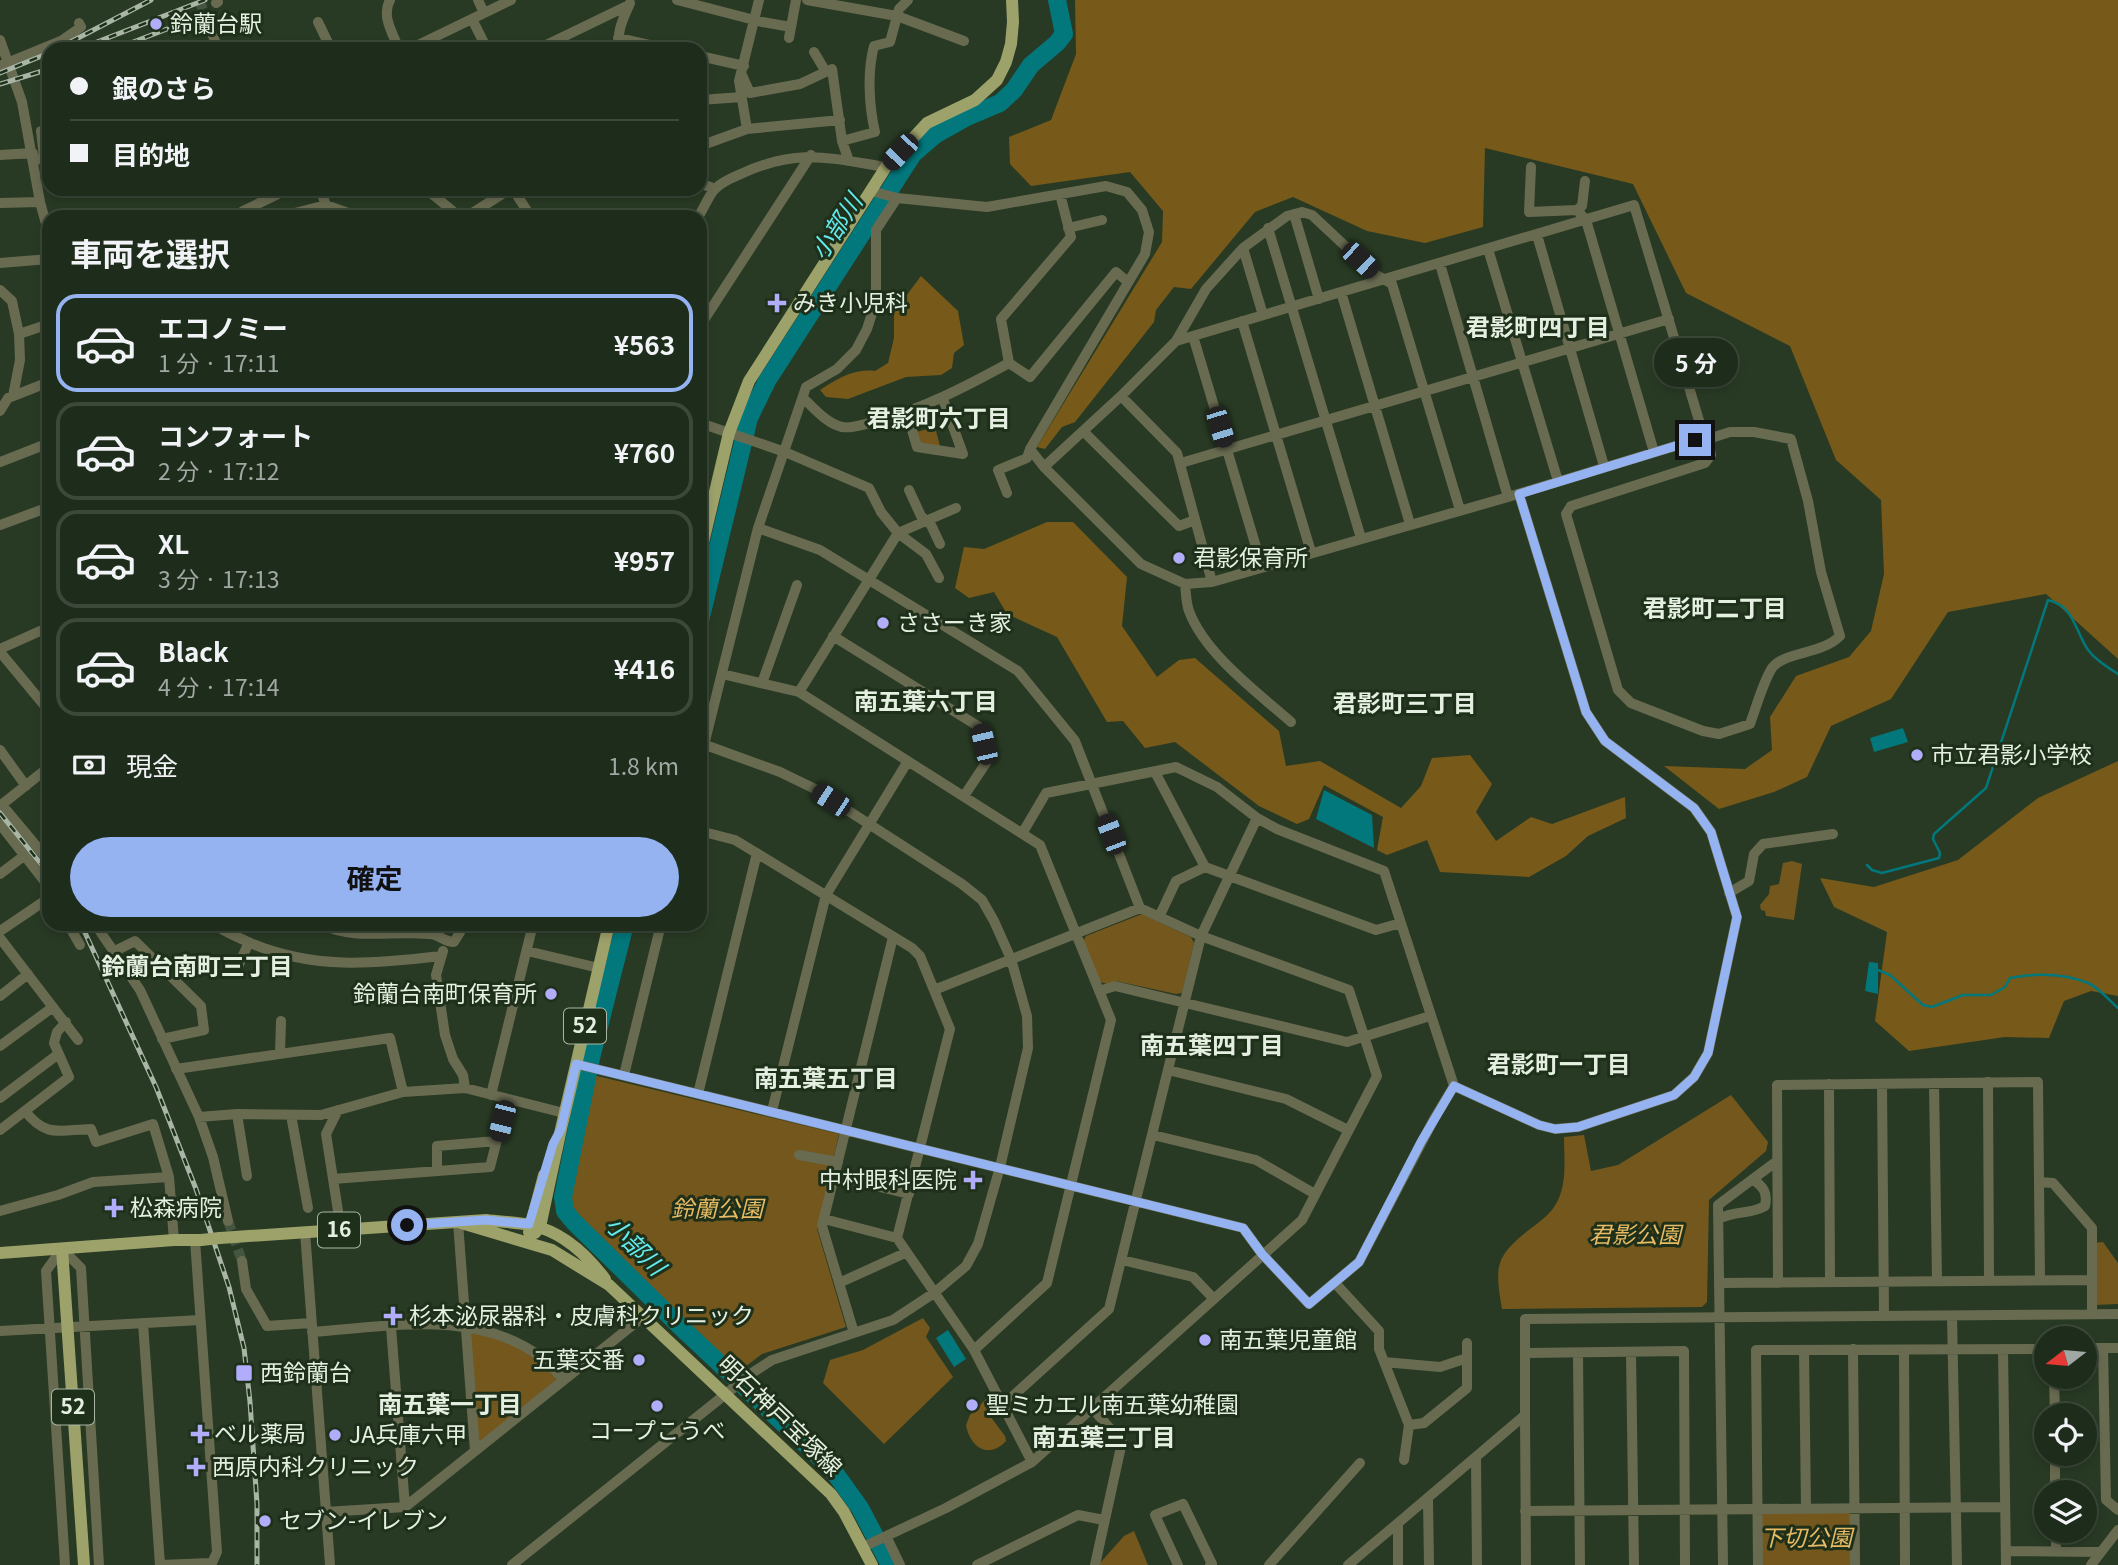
<!DOCTYPE html>
<html lang="ja">
<meta charset="utf-8">
<style>
:root{--surface:#1e2c1b;--page:#263424;--text:#f1f3f6;--muted:#a1a7a3;--line:#3c483a;--accent:#95b2f1}
body{margin:0;font-family:Georgia,"Noto Sans JP",serif;background:var(--page);color:var(--text);height:100vh;display:flex;flex-direction:column;font-size:26px;white-space:nowrap}
*{box-sizing:border-box;margin:0}
p{font-size:23px;color:var(--muted)}
.icon{flex:none;width:38px;height:38px;fill:none;stroke:currentColor;stroke-width:2;stroke-linecap:round;stroke-linejoin:round}
.map{position:relative;flex:1;overflow:hidden}
.details{position:absolute;left:42px;top:210px;width:665px;height:721px;display:flex;flex-direction:column;background:var(--surface);border-radius:21px;box-shadow:0 4px 10px #0003,0 0 0 2px var(--line)}
.details>*{flex:none}
.hud{position:absolute;left:42px;top:42px;width:665px;height:154px;border-radius:21px;box-shadow:0 4px 10px #0003,0 0 0 2px var(--line);display:grid;align-content:center;height:154px;padding:0 28px;background:var(--surface)}
.needle{width:46px;rotate:254deg}
.tools{position:absolute;left:2034px;top:1326px;display:grid;gap:14px}
.tools a{display:grid;place-items:center;width:63px;height:63px;border-radius:50%;background:var(--surface);box-shadow:0 4px 10px #0003,0 0 0 2px var(--line);font-size:35px}
.end{position:absolute;width:32px;height:32px;margin:-16px;border:9px solid #95b2f1;background:#111;box-shadow:0 0 0 4px #111}
.from{border-radius:50%}
.bubble{position:absolute;height:49px;border-radius:24px;background:var(--surface);box-shadow:0 4px 10px #0003,0 0 0 2px var(--line);font-size:23px;font-weight:700;line-height:49px;text-align:center}
.car{position:absolute;width:21px;height:42px;margin:-21px -10px;border-radius:9px;box-shadow:0 0 5px 2px #0007;background:linear-gradient(#222 24%,#8ab4d8 0 40%,#222 0 76%,#8ab4d8 0 86%,#222 0)}
.hud b{display:flex;align-items:center;gap:24px;height:66px;font-size:26px}
.hud b+b{border-top:2px solid var(--line)}
.hud i{width:18px;height:18px;background:var(--text)}
ul{padding:0;list-style:none}
li{display:flex;align-items:center;gap:21px;height:98px;margin:0 14px 10px;padding:0 14px;border:4px solid var(--line);border-radius:21px}
li div{flex:1}
li b{display:block;font-size:26px}
li em{font-style:normal;font-weight:700}
li.current{border-color:var(--accent)}
li>.icon{width:63px;height:63px;stroke-width:1.5}
h2{padding:0 28px;font-size:32px;line-height:84px}
.pay{display:flex;align-items:center;gap:18px;height:77px;padding:0 28px;font-size:26px}
.pay p{margin-inline-start:auto}
.cta{display:flex;gap:14px;margin-top:auto;padding:14px 28px}
.cta a{flex:1;height:80px;border-radius:42px;background:var(--accent);color:#111;font-size:28px;font-weight:700;line-height:80px;text-align:center}
.map>svg:first-child{display:block}
</style>
<div class="map">
<svg width="2118" height="1565" viewBox="0 0 2118 1565">
<rect width="100%" height="100%" fill="#283a24"/>
<path fill="#74571d" d="M935,427l5,19 -16,-1 -5,-3 -3,-10z
M1792,861l10,3 -8,56 -28,-4 -1,-5 -4,-1 -1,-5 9,-11 1,-8 9,-2 4,-21z
M1142,914l49,23 3,6 -12,50 -6,1 -60,-13 -9,3 -9,-3 -15,-39 3,-6z
M593,1075l246,59 -22,95 29,98 -84,27 -25,19 -48,-43 -61,-64 -51,-46 -8,-11 -2,-13z
M1731,1095l37,47 -2,9 -57,49 -2,102 -5,5 -200,2c-7,-42 -8,-52 28,-80 8,-6 19,-14 24,-22 14,-20 10,-48 10,-70l20,-2 7,36 27,-6z
M2103,1242l15,21v41l-23,1 -2,-62z
M923,1318l7,10 -4,9 27,40 -69,67 -61,-61 7,-23 33,-10z
M465,1325l47,16 52,39 -89,71z
M989,1396l7,12 -6,8 15,20 1,5c-18,19 -36,6 -40,-16l4,-10z
M1765,1511h82l4,4 1,50h-91v-49z
M1134,1531l14,34h-48v-2l24,-27z"/>
<path fill="#775919" d="M1075,0h1043v659l-72,-65 -98,18 -57,87 -60,27 -24,51 -33,15 -55,17 -55,-43 81,3 27,-19 -2,-33 26,-41 53,-19 22,-26 13,-57 -3,-74 -45,-40 -46,-114 -104,-53 -53,-109 -148,-36 -2,79 -58,16 -58,-12 -74,-34 -38,15 -64,77 -17,-2 -18,23 -2,12 -79,100 -13,5 -17,22 -8,-2 125,-205 1,-31 -33,-39 -99,14 -21,-22 -1,-27 42,-17 25,-66z
M921,276l37,35 6,34 -10,8 -2,15 -11,7 -35,2 -58,22 -22,-2 -6,-7c17,-11 34,-22 55,-19l13,-8 6,-25v-26z
M1047,522h26l54,55 -5,49 35,51 22,-17 16,-2 84,73 7,35 34,-5 81,47 20,-22 11,-28 38,-3 22,29 -16,28 20,29 35,-24 21,7 73,-27 1,21 -38,18 -22,20 -37,21 -89,-5 -13,-32 -40,15 -10,-5 6,-33 -59,-32 -15,34 -12,5 -38,-18 -84,-64 -30,6 -22,-27 -16,1 -50,-85 -50,-23 -13,-22 -25,6 -14,-10 9,-41 20,2z
M2118,761v235l-27,-5 -27,10 -15,37 -44,-1 -96,14 -34,-30 12,-89 -53,-25 -14,-29 54,9 84,-27 80,-62z"/>
<path fill="#02787c" d="M1903,728l5,14 -34,10 -4,-14z
M1324,790l48,25 2,33 -58,-29z
M1869,962l9,1v31l-13,-3z
M948,1330l18,29 -12,8 -18,-29z"/>
<g fill="none" stroke-linecap="round" stroke-linejoin="round">
<path stroke="#02787c" stroke-width="2.5" d="M1867,865l5,5 10,3 57,-15 1,-5 -7,-14 1,-5 52,-46 62,-188c24,6 26,25 37,45 6,12 22,22 33,29
M1878,970l12,5 33,30 9,2 31,-12h28l14,-8 5,-9c26,-5 53,-5 78,5 10,4 21,17 30,25"/>
<path stroke="#02787c" stroke-width="18" d="M700,621l49,-203 18,-37 146,-227 22,-19 32,-18 33,-14 14,-13 17,-25 26,-22 7,-9 -7,-34
M625,924l-34,134 -28,139 2,14 9,11 112,110 146,137 28,39 30,57"/>
<path stroke="#445540" stroke-width="10" stroke-dasharray="10 5" stroke-linecap="butt" d="M199,0l8,20
M228,1221l14,40"/>
<path stroke="#696b51" stroke-width="10" d="M390,0c-9,16 3,34 9,49
M478,0l6,13
M677,0l85,22 29,5
M807,0l90,16 67,25
M216,3l2,-1
M472,19l15,30
M207,20l11,29
M318,22l13,27
M618,38l49,11
M789,38l7,-38
M0,40l22,62 18,100 9,33
M410,49l101,-49
M538,49l91,-44
M620,49c-4,-18 3,-29 10,-46
M814,52l12,20
M700,56l44,10
M0,66l61,-25 20,-14 -2,-4
M742,75l8,18 50,-9 32,-15 10,72 7,20
M700,100l42,-3
M747,129l-8,-48 20,-81
M842,141l33,-9c-6,-26 -8,-60 -1,-86l16,-4 9,-33 9,-9
M700,146l47,-17 93,-9
M0,155l33,-2
M34,161l10,-4 -3,-26 8,-2
M1531,167l-2,45 48,-2 5,-4 3,-25
M700,183l15,6
M320,189l6,16
M426,189l34,28
M513,189l18,28
M871,191l26,7 90,9 119,-21 21,6 15,18 7,22 -4,22 -115,195 14,18 97,97 44,20 27,-2 296,-85 187,-57 13,-1 -7,-12 -67,-222 -458,136
M1060,194l11,43 -70,82 8,44 21,14 86,-105 12,10
M0,203l40,-1
M1577,210l9,10 68,232
M1294,214l25,85
M283,216l43,-11 33,12
M238,217l5,-6 35,-17
M466,217l44,-28
M698,217c6,-8 10,-21 17,-28 7,-8 19,-12 28,-16 55,-25 86,-15 143,-6
M1068,228l34,-8
M1268,228l93,310
M1537,235l67,231
M1243,248l20,67
M1488,249l70,232
M0,263l49,-4
M1440,264l68,233
M0,290l12,11 7,33 1,26 -7,36
M1341,292l69,232
M1242,321l69,231
M700,326l111,-171
M19,334l30,-10
M1193,336l69,231
M1121,396l56,57 35,129
M803,398c11,10 24,26 39,29 10,2 22,-3 32,-5 49,-13 91,-35 135,-59
M0,411l8,-13 41,-16
M907,413l10,34 46,7 -20,-55
M700,423l85,29 84,36 12,24 17,21 28,21 13,24
M1083,431l96,95 16,-6
M1730,432h24l37,7 17,62 13,71 19,64c-19,19 -55,15 -68,32 -9,14 -16,40 -22,56l-31,10 -16,-3 -72,-28 -13,-13 -52,-176 5,-8 134,-43 6,-8 -3,-16z
M0,462l49,-19
M1181,463l488,-144
M1044,467l77,-71 55,-55 30,-52 37,-41 44,-32 15,-4 10,3 63,59 17,10 68,226
M909,490l12,26 10,9 9,19
M1007,493l-9,-23 29,-12 3,-9
M0,525l49,-18
M758,528l62,22 198,121 57,70 65,167
M1185,584c1,8 1,19 4,27 16,43 68,81 102,111
M833,636l148,92 7,32 -24,36
M0,649l49,-22
M0,652l49,59
M722,674l77,18 241,153 71,175 -64,263 -73,67
M762,683l35,-98
M799,692l99,-159 58,-25
M0,750l26,36
M700,761l58,-233 48,-141 31,-18 19,-19 11,-21 9,-28v-71l21,-32
M1155,772l50,95 171,63 25,-7
M2,805l47,56
M0,806l49,-39
M0,824l49,63
M700,831l35,9 177,108 8,8 30,73 -53,209 77,112 58,112
M0,874l25,-19
M1729,893l20,-12 5,-27 9,-10 70,-10
M1159,917l17,-36 29,-14
M68,924l12,21
M95,924l45,66 59,127 38,-3 84,1 82,-23 62,-4 99,25
M214,924c10,8 22,12 34,18 64,28 125,22 193,14
M320,924c36,17 70,6 109,10 10,0 15,8 25,8l11,-18
M0,931l49,-33
M0,938l78,102
M115,951l20,-10 66,65 3,24 -42,9
M443,951l-7,24 9,60 8,24 10,16 2,13
M527,951l72,17
M236,971l13,-29
M1099,991l16,-5 232,56 83,-26
M0,996l28,-22
M0,1046l53,-39
M280,1054l1,-33
M576,1064l667,164 19,26 47,50 50,-42 75,-143 20,-33 -70,-215 -107,-42 -20,-11 -40,-31 -41,-20 -130,26 -23,39
M176,1069l214,-31 13,54
M1168,1070l118,29 62,31
M624,1075l37,-151
M1988,1082l1,199
M1934,1083l3,198
M1829,1084l1,198
M1882,1084l2,232
M1454,1086l85,39 16,4 23,-2 96,-32 20,-18 14,-24 29,-136 -26,-85 -17,-24 -89,-67 -19,-29 -67,-218
M698,1094l59,-241
M491,1095l42,-171
M0,1098l57,-43
M25,1111c21,27 34,19 66,18l5,13 57,-18 16,53 5,63
M772,1111l54,-216 82,-134
M237,1114l10,62
M291,1115l17,93
M199,1117l14,40 15,64
M0,1130l69,-53 -15,-34 3,-11 9,-10
M1153,1135l103,25 59,34
M799,1155l39,7
M437,1171v-25l60,-5
M834,1176l75,18
M333,1179l157,-12 17,-66
M2039,1182l14,1 39,45v86
M0,1211l58,-16 35,-13 76,-5
M338,1211l-12,-77 12,-24
M824,1219l73,19
M1719,1219c16,-9 31,-4 46,-13 3,-14 -2,-19 -12,-27
M458,1222l17,229
M305,1232l25,333
M195,1240l22,312 -6,13
M1122,1260l71,17 20,21
M242,1261l4,28 21,37 44,-3
M839,1283l66,-30
M1335,1283l44,48v18l30,76 -5,35
M1720,1283l372,-3
M1778,1283l-1,-198 261,-3 2,198
M1952,1316l5,249
M143,1323l17,242
M391,1327l14,180
M0,1331l200,-11
M312,1332c76,-5 163,-24 229,25 8,7 16,15 23,23
M854,1333l-32,-107 71,-289
M2084,1348h34
M2103,1348l3,152 12,10
M1853,1349l2,216
M2003,1349l3,216
M1804,1350l2,158
M1904,1350l1,215
M1631,1352l3,213
M1526,1353l158,-2 1,214
M1578,1353l2,212
M1384,1362l56,5 27,-9
M2054,1377l1,39
M1003,1405l106,-96 92,-373 56,-118
M1092,1408l30,34 -27,123
M1525,1415l1,150
M1409,1425l15,-2 43,-35v-45
M2055,1454v39
M1476,1459l1,106
M1428,1500l1,65
M1525,1511l480,-4
M325,1512l80,-5 239,-191
M2056,1531v19
M886,1536l14,29
M863,1547l83,-39 86,-46 270,-242 75,-144 -28,-86 -148,-54 -61,-28 -206,82
M2006,1551l95,1
M65,1565l-19,-294 16,-22 19,19 18,297
M161,1565l49,-2
M512,1565l240,-192 20,-13 121,-40 41,-27 32,-27 12,-22 22,-77 28,-119 -1,-32 -16,-57 -17,-38 -12,-21 -20,-16 -149,-96 -33,-16 -80,-29
M977,1565l101,-50 26,5
M1178,1565l-23,-50 28,-11 29,60 -2,1
M1269,1565l91,-102
M1348,1565l50,-42
M1398,1565v-42l127,-108v-96l593,-5
M1723,1565l-5,-360 59,-44
M1758,1565l-2,-215 290,-1
M2091,1565l27,-35"/>
<path stroke="#9da16a" stroke-width="12" d="M700,555l29,-122 20,-52 137,-214 41,-44 48,-23 22,-20 9,-18 5,-18 2,-22 -1,-22
M458,1222l94,28 57,35 222,209 13,18 28,53
M529,1232l15,-57
M535,1233l5,-6 21,-98 48,-205
M220,1238l266,-18c15,2 30,2 44,5 31,6 57,30 75,54
M62,1249l22,316
M0,1253l174,-13h27"/>
<g stroke="#a9b6a6" stroke-width="5">
<path id="rail" d="M57,49l94,-49
M79,49l126,-49
M115,49l52,-20
M0,73l49,-20
M0,84l49,-15
M0,813l49,61
M81,924l75,163 40,102 33,98 15,61 6,54 7,102v61"/>
</g>
<use href="#rail" stroke="#1e301a" stroke-width="2.5" stroke-dasharray="8" stroke-linecap="butt"/>
<path stroke="#9da16a" stroke-width="12" d="M201,1240l19,-2"/>
</g>
<g fill="none" stroke-linecap="round" stroke-linejoin="round">
<path stroke="#95b2f1" stroke-width="9" d="M407,1225l79,-5 43,4 24,-80 8,-15 15,-65 667,164 19,26 47,50 50,-42 62,-120 33,-56 85,39 16,4 23,-2 96,-32 20,-18 14,-24 29,-136 -26,-85 -17,-24 -89,-67 -19,-29 -67,-218 176,-54"/>
</g>
<g fill="#b1adfa" stroke="#1e301a" stroke-width="2.5">
<circle cx="156" cy="24" r="7"/>
<path d="M773.5 292.5h7v7h7v7h-7v7h-7v-7h-7v-7h7z"/>
<circle cx="1179" cy="558" r="7"/>
<circle cx="883" cy="623" r="7"/>
<circle cx="1917" cy="755" r="7"/>
<circle cx="551" cy="994" r="7"/>
<path d="M969.5 1169.5h7v7h7v7h-7v7h-7v-7h-7v-7h7z"/>
<path d="M110.5 1197.5h7v7h7v7h-7v7h-7v-7h-7v-7h7z"/>
<path d="M389.5 1305.5h7v7h7v7h-7v7h-7v-7h-7v-7h7z"/>
<circle cx="1205" cy="1340" r="7"/>
<circle cx="639" cy="1360" r="7"/>
<rect x="235" y="1364" width="18" height="18" rx="3.5"/>
<circle cx="972" cy="1405" r="7"/>
<circle cx="657" cy="1406" r="7"/>
<path d="M196.5 1423.5h7v7h7v7h-7v7h-7v-7h-7v-7h7z"/>
<circle cx="335" cy="1435" r="7"/>
<path d="M192.5 1456.5h7v7h7v7h-7v7h-7v-7h-7v-7h7z"/>
<circle cx="265" cy="1521" r="7"/>
</g>
<g text-anchor="middle" stroke-width="6" stroke-linejoin="round" paint-order="stroke">
<g fill="#1e301a" stroke="#a9b6a5" stroke-width="2">
<rect x="564" y="1008.5" width="42" height="35" rx="5"/>
<rect x="318" y="1212.5" width="42" height="35" rx="5"/>
<rect x="52" y="1389.5" width="42" height="35" rx="5"/>
</g>
<g font-size="21" font-weight="bold" fill="#e4efe1">
<text x="585" y="1033">52</text>
<text x="339" y="1237">16</text>
<text x="73" y="1414">52</text>
</g>
<g font-size="23" fill="#e4efe1" stroke="#1e301a" text-anchor="start">
<text x="170" y="32">鈴蘭台駅</text>
<text x="793" y="311">みき小児科</text>
<text x="1193" y="566">君影保育所</text>
<text x="897" y="631">ささーき家</text>
<text x="1931" y="763">市立君影小学校</text>
<text x="537" y="1002" text-anchor="end">鈴蘭台南町保育所</text>
<text x="957" y="1188" text-anchor="end">中村眼科医院</text>
<text x="130" y="1216">松森病院</text>
<text x="409" y="1324">杉本泌尿器科・皮膚科クリニック</text>
<text x="1219" y="1348">南五葉児童館</text>
<text x="625" y="1368" text-anchor="end">五葉交番</text>
<text x="260" y="1381">西鈴蘭台</text>
<text x="986" y="1413">聖ミカエル南五葉幼稚園</text>
<text x="657" y="1439" text-anchor="middle">コープこうべ</text>
<text x="214" y="1442">ベル薬局</text>
<text x="349" y="1443">JA兵庫六甲</text>
<text x="212" y="1475">西原内科クリニック</text>
<text x="279" y="1529">セブン-イレブン</text>
</g>
<g font-size="23" font-style="italic" fill="#e7ba63" stroke="#1e301a">
<text x="717" y="1217">鈴蘭公園</text>
<text x="1635" y="1243">君影公園</text>
<text x="1806" y="1546">下切公園</text>
</g>
<g font-size="23" fill="#e4efe1" stroke="#1e301a">
<text transform="translate(780 1416) rotate(44)" y="8">明石神戸宝塚線</text>
</g>
<g font-size="24" font-style="italic" fill="#63ebf0" stroke="#1e301a">
<text transform="translate(837 227) rotate(-57)" y="8">小部川</text>
<text transform="translate(635 1246) rotate(45)" y="8">小部川</text>
</g>
<g font-size="24" font-weight="bold" fill="#e4efe1" stroke="#1e301a">
<text x="1538" y="336">君影町四丁目</text>
<text x="939" y="427">君影町六丁目</text>
<text x="1715" y="617">君影町二丁目</text>
<text x="926" y="710">南五葉六丁目</text>
<text x="1405" y="712">君影町三丁目</text>
<text x="197" y="975">鈴蘭台南町三丁目</text>
<text x="1212" y="1054">南五葉四丁目</text>
<text x="1559" y="1073">君影町一丁目</text>
<text x="826" y="1087">南五葉五丁目</text>
<text x="450" y="1413">南五葉一丁目</text>
<text x="1104" y="1446">南五葉三丁目</text>
</g>
</g>
</svg>
<div class="tools">
<a><svg class="needle" viewBox="-14 -14 28 28"><path d="M0-13l5 13h-10z" fill="#e53935"/><path d="M0 13l5-13h-10z" fill="#a1a7a3"/></svg></a>
<a><svg class="icon" aria-label="locate" viewBox="0 0 24 24"><circle cx="12" cy="12" r="6"/><path d="M12 2v4M12 18v4M2 12h4M18 12h4"/></svg></a>
<a><svg class="icon" aria-label="layers" viewBox="0 0 24 24"><path d="M12 4l9 5-9 5-9-5zM3 14l9 5 9-5"/></svg></a>
</div>
<i class="end from" style="left:407px;top:1225px"></i>
<i class="end" style="left:1695px;top:440px"></i>
<div class="bubble" style="left:1654px;top:338px;width:84px">5 分</div>
<i class="car" style="left:900px;top:152px;rotate:223deg"></i>
<i class="car" style="left:1360px;top:260px;rotate:133deg"></i>
<i class="car" style="left:1220px;top:427px;rotate:163deg"></i>
<i class="car" style="left:984px;top:744px;rotate:347deg"></i>
<i class="car" style="left:831px;top:800px;rotate:303deg"></i>
<i class="car" style="left:1111px;top:834px;rotate:339deg"></i>
<i class="car" style="left:502px;top:1121px;rotate:194deg"></i>
<div class="hud">
<b><i class="from"></i>銀のさら</b>
<b><i></i>目的地</b>
</div>
<section class="details">
<h2>車両を選択</h2>
<ul>
<li class="current"><svg class="icon" aria-label="car" viewBox="0 0 24 24"><path d="M5 17H2v-5l4-1 3-4h7l3 4 3 1v5h-3M9 17h6M6 11h13"/><circle cx="7" cy="17" r="2"/><circle cx="17" cy="17" r="2"/></svg><div><b>エコノミー</b><p>1 分 · 17:11</p></div><em>¥563</em></li>
<li><svg class="icon" aria-label="car" viewBox="0 0 24 24"><path d="M5 17H2v-5l4-1 3-4h7l3 4 3 1v5h-3M9 17h6M6 11h13"/><circle cx="7" cy="17" r="2"/><circle cx="17" cy="17" r="2"/></svg><div><b>コンフォート</b><p>2 分 · 17:12</p></div><em>¥760</em></li>
<li><svg class="icon" aria-label="car" viewBox="0 0 24 24"><path d="M5 17H2v-5l4-1 3-4h7l3 4 3 1v5h-3M9 17h6M6 11h13"/><circle cx="7" cy="17" r="2"/><circle cx="17" cy="17" r="2"/></svg><div><b>XL</b><p>3 分 · 17:13</p></div><em>¥957</em></li>
<li><svg class="icon" aria-label="car" viewBox="0 0 24 24"><path d="M5 17H2v-5l4-1 3-4h7l3 4 3 1v5h-3M9 17h6M6 11h13"/><circle cx="7" cy="17" r="2"/><circle cx="17" cy="17" r="2"/></svg><div><b>Black</b><p>4 分 · 17:14</p></div><em>¥416</em></li>
</ul>
<div class="pay"><svg class="icon" aria-label="cash" viewBox="0 0 24 24"><path d="M3 7h18v10H3z"/><circle cx="12" cy="12" r="2"/></svg>現金<p>1.8 km</p></div>
<div class="cta"><a>確定</a></div>
</section>
</div>
